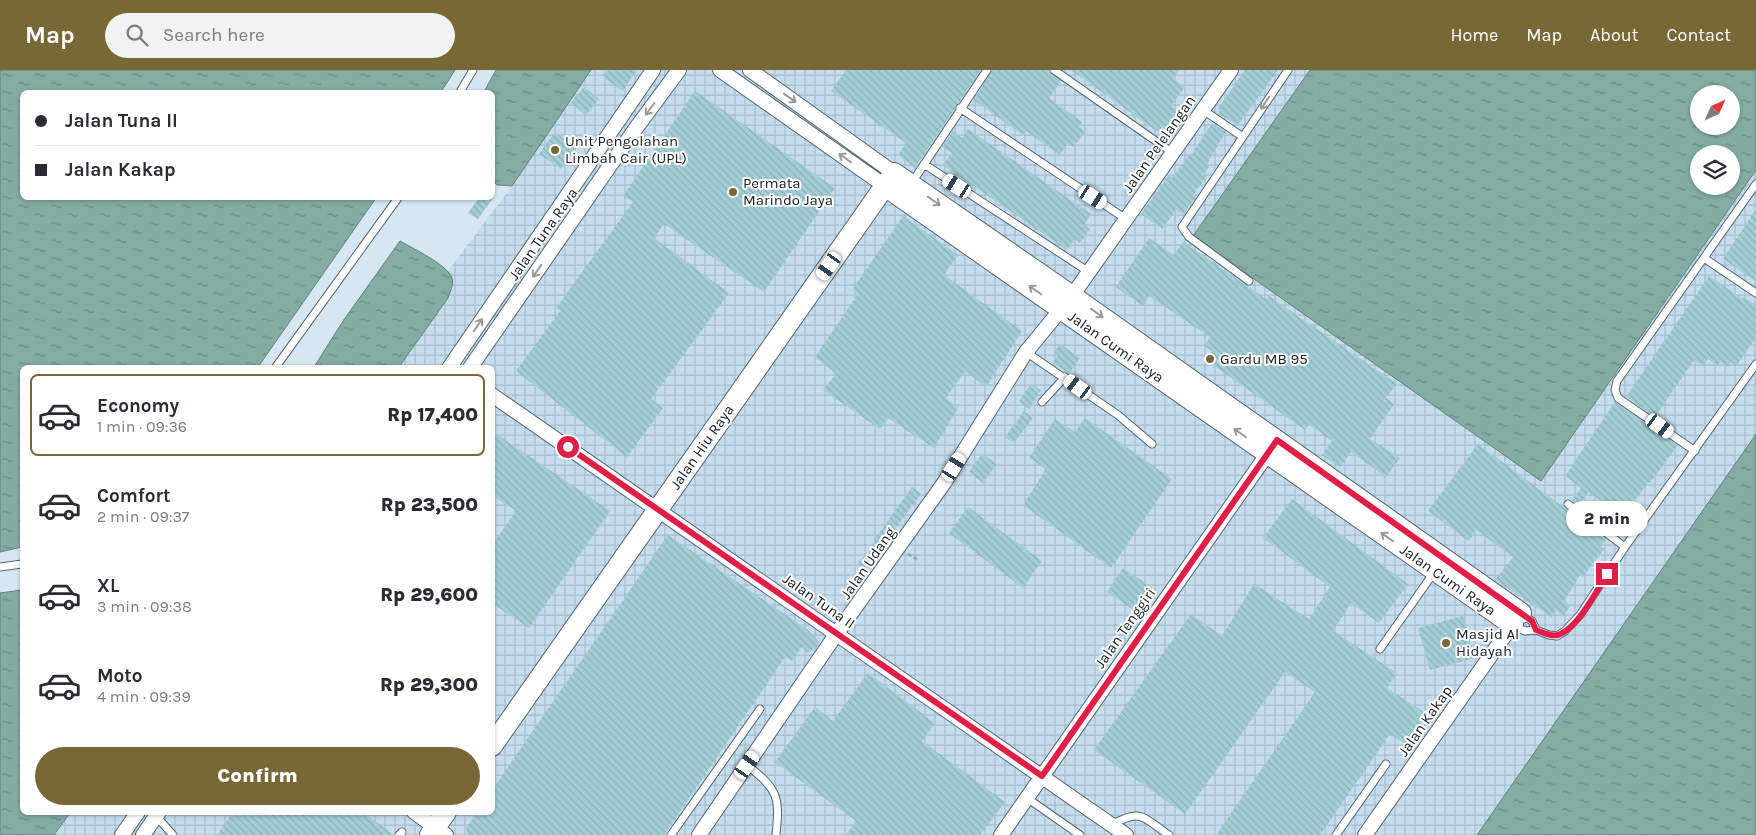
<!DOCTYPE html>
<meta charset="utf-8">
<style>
:root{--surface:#fff;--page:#f2f2f3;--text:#2b2b33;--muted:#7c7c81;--line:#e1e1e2;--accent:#776836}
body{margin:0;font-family:Karla,sans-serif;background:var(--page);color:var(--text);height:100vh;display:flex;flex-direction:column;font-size:19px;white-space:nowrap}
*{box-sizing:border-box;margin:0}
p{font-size:16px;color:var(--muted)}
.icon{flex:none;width:28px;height:28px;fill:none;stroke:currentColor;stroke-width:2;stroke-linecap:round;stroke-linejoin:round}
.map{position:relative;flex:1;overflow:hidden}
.panel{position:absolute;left:20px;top:295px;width:475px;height:450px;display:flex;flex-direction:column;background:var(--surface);border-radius:8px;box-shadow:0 1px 4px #0004}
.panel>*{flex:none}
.hud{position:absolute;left:20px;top:20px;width:475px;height:110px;border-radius:8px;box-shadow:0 1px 4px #0004;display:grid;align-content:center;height:110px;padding:0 15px;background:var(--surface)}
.needle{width:32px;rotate:45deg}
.tools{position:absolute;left:1690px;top:15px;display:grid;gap:10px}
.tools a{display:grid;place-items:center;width:50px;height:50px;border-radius:50%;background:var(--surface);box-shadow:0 1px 4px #0004;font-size:25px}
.end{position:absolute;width:22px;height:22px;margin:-11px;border:6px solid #e11d48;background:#fff;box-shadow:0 0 0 2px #fff}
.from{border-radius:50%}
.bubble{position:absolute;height:35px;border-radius:18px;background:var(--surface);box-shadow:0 1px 4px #0004;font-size:16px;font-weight:800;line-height:35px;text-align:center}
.car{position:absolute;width:15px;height:30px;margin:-15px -8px;border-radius:6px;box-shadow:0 0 4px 1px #0007;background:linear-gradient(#fff 24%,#345 0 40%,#fff 0 76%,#345 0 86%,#fff 0)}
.hud b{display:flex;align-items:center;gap:18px;height:48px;font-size:19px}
.hud b+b{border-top:1px solid var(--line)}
.hud i{width:12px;height:12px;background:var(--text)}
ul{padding:9px 0 0;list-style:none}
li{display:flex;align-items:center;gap:15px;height:82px;margin:0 10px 8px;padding:0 5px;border:2px solid transparent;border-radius:8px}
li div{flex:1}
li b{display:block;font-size:19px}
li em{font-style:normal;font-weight:800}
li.selected{border-color:var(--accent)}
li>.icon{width:45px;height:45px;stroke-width:1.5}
.cta{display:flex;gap:10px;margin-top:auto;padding:10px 15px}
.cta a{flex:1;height:58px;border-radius:30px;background:var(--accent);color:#fff;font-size:20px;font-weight:800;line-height:58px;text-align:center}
header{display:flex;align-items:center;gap:30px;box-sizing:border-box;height:70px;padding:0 25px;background:var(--accent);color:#fff}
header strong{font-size:24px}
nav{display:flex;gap:28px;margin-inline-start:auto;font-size:18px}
.search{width:350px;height:45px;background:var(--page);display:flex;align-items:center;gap:12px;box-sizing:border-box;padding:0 18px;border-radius:28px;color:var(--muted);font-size:19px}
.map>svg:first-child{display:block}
</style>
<header>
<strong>Map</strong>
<div class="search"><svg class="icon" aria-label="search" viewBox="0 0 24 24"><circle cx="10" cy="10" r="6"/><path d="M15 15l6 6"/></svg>Search here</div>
<nav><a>Home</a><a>Map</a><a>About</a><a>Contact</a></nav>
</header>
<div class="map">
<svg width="1756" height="765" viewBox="0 0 1756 765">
<defs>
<pattern id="industrial-grid" width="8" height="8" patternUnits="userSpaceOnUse" patternTransform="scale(1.25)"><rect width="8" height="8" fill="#c5ddee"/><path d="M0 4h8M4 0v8" fill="none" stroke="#a8bdcc"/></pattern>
<pattern id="water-ripples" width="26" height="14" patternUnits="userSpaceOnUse" patternTransform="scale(1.25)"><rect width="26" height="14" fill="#83aca3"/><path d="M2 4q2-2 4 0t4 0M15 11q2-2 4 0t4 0" fill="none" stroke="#6a8b84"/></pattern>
<pattern id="building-back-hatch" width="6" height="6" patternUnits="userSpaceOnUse" patternTransform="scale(1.25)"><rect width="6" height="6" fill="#a3ced5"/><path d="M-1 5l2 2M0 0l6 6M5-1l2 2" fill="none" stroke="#8cb0b7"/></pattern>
</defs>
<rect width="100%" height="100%" fill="#d6e7f2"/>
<path fill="url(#industrial-grid)" d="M591,0h719l-117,166 406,161 157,-227v264l-279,401h-1423l16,-22 422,-1v-444l-93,-1 49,-69 3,-21 -4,-5 65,-86z"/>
<path fill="url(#water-ripples)" stroke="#63817c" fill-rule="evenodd" d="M0,0h455l-14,22h-419v106h354l-118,169 -236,1v179l-22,5z
M496,0h95l-79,116 -15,-1 -4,-4 -1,-89h-8z
M1310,0h446v100l-215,311 -348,-245zM1699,24h32v32h-32zM1699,84h32v32h-32z
M400,171c12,7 48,24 52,37 2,8 -2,13 -4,20l-49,69h-85l29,-46z
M1756,364v401h-279z
M22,520v222l48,1 -16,22h-54v-242z"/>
<path fill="url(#building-back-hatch)" d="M608,0h28l-13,21 -20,-14z
M846,0h135l-66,98 -17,-13 8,-12 -75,-52z
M992,0h57l12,11 -12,17 33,24 -3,5 6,4 -11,16 -6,-4 -8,12 -34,-24 -3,4 -49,-35z
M1071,0h108l-6,9 12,8 -14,19 7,6 -5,8 8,6 -7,10 -9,-6 -3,5z
M1245,0h33l-40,55 -20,-11 2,-4 -2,-1z
M584,17l15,12 -13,16 -15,-12z
M695,21l140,97 -71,104 -100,-68 -10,14 75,55 -78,106 12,9 -36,49 -111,-86 44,-60 -4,-3 77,-106 -10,-6z
M1212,53l14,9 -16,26 -3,7 2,2 -5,6 3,3 -14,19 3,2 -13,17 -7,-4 -14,19 -21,-15 28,-39 3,3 19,-25 1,1z
M968,59l123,85 -7,11 6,4 -10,14 -5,-4 -8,11 -124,-85 9,-12 -10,-6 11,-16 9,7z
M555,62l21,15 -15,22 -22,-15z
M479,128h14l-15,21 -10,-6z
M1756,139v72l-33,-22z
M903,146l55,39 -14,20 78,56 -36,56 -21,-16 -19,27 12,10 -24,40 -46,-30 -8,11 -57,-39 13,-16 -21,-17 43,-63 -6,-4z
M1149,168l25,17 9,-13 83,57 3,-3 128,88 -11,14 8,6 -24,35 30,19 -14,19 -35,-25 -11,15 -18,-12 10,-14 -23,-16 -4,5 -99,-70 6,-9 -8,-5 6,-9 -61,-41 -6,10 -27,-19z
M1709,206l34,23 1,-2 12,8v33l-20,28 -5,-4 -3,5 -8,-5 -3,4 -9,-7 -5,7 -9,-6 -39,57 -29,-20z
M1060,274l20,14 -11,15 -17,-10 6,-8 -4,-3z
M1031,314l10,6 -12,19 -10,-8z
M1615,332l63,43 -28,38 -2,-1 -35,50 -12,-10 12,-13 -25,-17 -9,14 -8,-6 10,-12 -16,-12z
M1024,341l9,7 -19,25 -9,-6z
M1085,348l87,61 -61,89 -88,-63 23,-36 -17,-11 26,-39 20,13z
M492,361l118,80 -81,117 -37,-25v-58l24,-34 -24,-16z
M1478,374l96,71 -5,8 19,13 5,-6 13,9 -6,7 4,3 -21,28 -3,-2 -16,26 6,5 -6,10 -8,-5 -4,6 -57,-37 18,-23 -37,-27 -7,11 -41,-30z
M982,384l15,10 -14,19 -14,-11z
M912,417l9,7 -46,62 2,1 -8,12 -11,-6 11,-11 8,-16z
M1292,429l116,85 -29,39 -28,-20 -18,28 64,42 -10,15 40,26 -20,31 -17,-11 -70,101h-104l99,-143 -30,-20 -100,142 -91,-64 97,-136 31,22 32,-52 55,35 21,-32 -67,-49z
M968,437l74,54 -19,27 -74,-55z
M668,465l140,95 11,12 -2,5 -10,6 -5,-6 -10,14 -7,-4 -121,178h-196l-2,-7 11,-16h15v-22z
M1123,498l25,17 -13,26 -28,-19z
M1463,546l12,42 -45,12 -12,-42z
M868,603l67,50 -13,18 83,61 -25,33h-134l10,-14 -81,-59 40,-55 18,14z
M233,742h130l31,23h-177z"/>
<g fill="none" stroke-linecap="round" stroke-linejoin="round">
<g stroke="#55646e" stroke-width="9">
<path id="lane" d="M1054,0l119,83
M460,22l13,-22
M960,38l166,111
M1203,40l40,27
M924,94l165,108
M911,114l76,-114
M1704,188l52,35
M1249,211l-60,-44 -7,-10 106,-157
M1026,282l92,63 34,29
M275,298l123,-170
M1042,332l23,-25
M1695,381l-77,-53 -3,-8 2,-9 139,-197
M1568,434l57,43
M0,497l22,-3
M1521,544l11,7 4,9
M1515,556l10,5 11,-1 13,5 8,1 8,-5 15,-16 45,-68 131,-183
M1380,579l55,-78
M747,695c31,25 33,31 29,70
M1027,728l53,37
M156,746l17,19
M1111,755c31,-17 31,-8 58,10
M399,765l3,-3
M671,765l89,-126
M1336,765l50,-71"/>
</g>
<g stroke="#55646e" stroke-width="16">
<path id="street" d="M720,0l165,116
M750,0l144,103
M449,298l204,-298
M470,298l166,-240 43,-58
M492,325l634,440
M414,742l32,23
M122,765l16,-23
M143,765l16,-23
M699,765l138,-202 107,-150 82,-131 46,-56 159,-226
M1001,765l272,-389
M1365,765l152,-217"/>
</g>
<g stroke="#55646e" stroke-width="22">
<path id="secondary" d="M885,116l628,439
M492,676l402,-573 178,123 449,317
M430,765l16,-23"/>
</g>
<path stroke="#95a3ab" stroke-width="2.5" stroke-dasharray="4 2.5" stroke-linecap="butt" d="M908,484l10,6"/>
<use href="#lane" stroke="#fff" stroke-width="7"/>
<use href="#street" stroke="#fff" stroke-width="14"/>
<use href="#secondary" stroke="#fff" stroke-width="20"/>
</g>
<defs><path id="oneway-shaft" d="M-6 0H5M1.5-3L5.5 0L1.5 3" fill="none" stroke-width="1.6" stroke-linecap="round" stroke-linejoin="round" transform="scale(1.25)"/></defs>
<g stroke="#97999b">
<use href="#oneway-shaft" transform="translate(790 28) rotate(36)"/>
<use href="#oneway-shaft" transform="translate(1265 33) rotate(124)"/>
<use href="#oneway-shaft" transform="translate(650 39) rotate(127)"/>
<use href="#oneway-shaft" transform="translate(845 88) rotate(-145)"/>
<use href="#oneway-shaft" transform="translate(934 131) rotate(35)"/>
<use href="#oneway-shaft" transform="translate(537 201) rotate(125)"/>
<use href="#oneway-shaft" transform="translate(1035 220) rotate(-145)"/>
<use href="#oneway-shaft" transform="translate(1097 243) rotate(35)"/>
<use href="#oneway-shaft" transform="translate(478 255) rotate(-56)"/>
<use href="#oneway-shaft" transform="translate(1240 363) rotate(-145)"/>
<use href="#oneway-shaft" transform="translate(1387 467) rotate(-145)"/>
</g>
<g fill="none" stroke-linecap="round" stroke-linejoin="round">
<path stroke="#e11d48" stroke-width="6" d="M568,377l474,329 235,-336 255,181 4,9c6,2 15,7 22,5 19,-6 39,-44 49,-61"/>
</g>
<g fill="#776836" stroke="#fff" stroke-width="2">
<circle cx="555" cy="80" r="5"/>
<circle cx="733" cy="122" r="5"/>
<circle cx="1210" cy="289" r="5"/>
<circle cx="1446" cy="573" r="5"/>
</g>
<g text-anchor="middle" stroke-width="4" stroke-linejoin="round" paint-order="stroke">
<g font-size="15" fill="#171d21" stroke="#fff" text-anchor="start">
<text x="565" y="76">Unit Pengolahan<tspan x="565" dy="17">Limbah Cair (UPL)</tspan></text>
<text x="743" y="118">Permata<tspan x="743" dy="17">Marindo Jaya</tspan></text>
<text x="1220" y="294">Gardu MB 95</text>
<text x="1456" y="569">Masjid Al<tspan x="1456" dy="17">Hidayah</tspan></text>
</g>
<g font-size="15" fill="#171d21" stroke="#fff">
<text transform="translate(1159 74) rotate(-55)" y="5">Jalan Pelelangan</text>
<text transform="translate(543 164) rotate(-55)" y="5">Jalan Tuna Raya</text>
<text transform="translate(1116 277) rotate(35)" y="5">Jalan Cumi Raya</text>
<text transform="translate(702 377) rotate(-55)" y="5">Jalan Hiu Raya</text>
<text transform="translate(868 493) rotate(-55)" y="5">Jalan Udang</text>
<text transform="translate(1448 510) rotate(35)" y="5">Jalan Cumi Raya</text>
<text transform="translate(819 531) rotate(35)" y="5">Jalan Tuna II</text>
<text transform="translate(1125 558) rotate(-55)" y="5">Jalan Tenggiri</text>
<text transform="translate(1425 651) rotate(-55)" y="5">Jalan Kakap</text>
</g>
</g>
</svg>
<div class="tools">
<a><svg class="needle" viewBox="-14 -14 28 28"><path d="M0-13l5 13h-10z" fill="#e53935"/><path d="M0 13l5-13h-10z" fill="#7c7c81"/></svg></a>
<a><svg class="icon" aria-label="layers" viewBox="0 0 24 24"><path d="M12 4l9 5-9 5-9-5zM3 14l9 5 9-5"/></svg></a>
</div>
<i class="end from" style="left:568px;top:377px"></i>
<i class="end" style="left:1607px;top:504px"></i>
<div class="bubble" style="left:1566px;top:431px;width:82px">2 min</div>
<i class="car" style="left:957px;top:116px;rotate:303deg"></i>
<i class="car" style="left:1093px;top:127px;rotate:123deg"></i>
<i class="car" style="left:829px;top:196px;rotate:215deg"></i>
<i class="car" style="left:1078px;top:317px;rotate:306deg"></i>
<i class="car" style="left:1660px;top:356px;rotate:126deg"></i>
<i class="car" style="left:954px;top:397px;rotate:32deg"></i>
<i class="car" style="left:747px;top:695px;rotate:35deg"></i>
<div class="hud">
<b><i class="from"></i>Jalan Tuna II</b>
<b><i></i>Jalan Kakap</b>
</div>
<section class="panel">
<ul>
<li class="selected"><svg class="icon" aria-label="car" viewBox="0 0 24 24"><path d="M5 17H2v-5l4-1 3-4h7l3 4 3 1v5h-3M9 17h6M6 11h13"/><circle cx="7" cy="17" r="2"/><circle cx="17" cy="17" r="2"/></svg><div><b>Economy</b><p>1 min · 09:36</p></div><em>Rp 17,400</em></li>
<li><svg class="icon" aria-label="car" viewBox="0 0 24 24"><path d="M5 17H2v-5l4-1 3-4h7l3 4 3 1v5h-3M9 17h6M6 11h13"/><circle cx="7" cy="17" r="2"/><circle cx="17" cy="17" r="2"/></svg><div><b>Comfort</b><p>2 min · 09:37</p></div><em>Rp 23,500</em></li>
<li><svg class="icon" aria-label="car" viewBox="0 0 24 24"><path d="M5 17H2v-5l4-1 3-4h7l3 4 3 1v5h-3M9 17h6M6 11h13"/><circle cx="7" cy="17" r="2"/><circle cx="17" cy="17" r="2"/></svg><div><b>XL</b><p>3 min · 09:38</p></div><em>Rp 29,600</em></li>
<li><svg class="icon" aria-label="car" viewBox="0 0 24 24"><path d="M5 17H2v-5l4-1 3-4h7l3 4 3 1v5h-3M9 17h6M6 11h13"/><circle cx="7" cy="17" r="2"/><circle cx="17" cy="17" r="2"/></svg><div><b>Moto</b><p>4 min · 09:39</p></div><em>Rp 29,300</em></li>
</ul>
<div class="cta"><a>Confirm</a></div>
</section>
</div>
